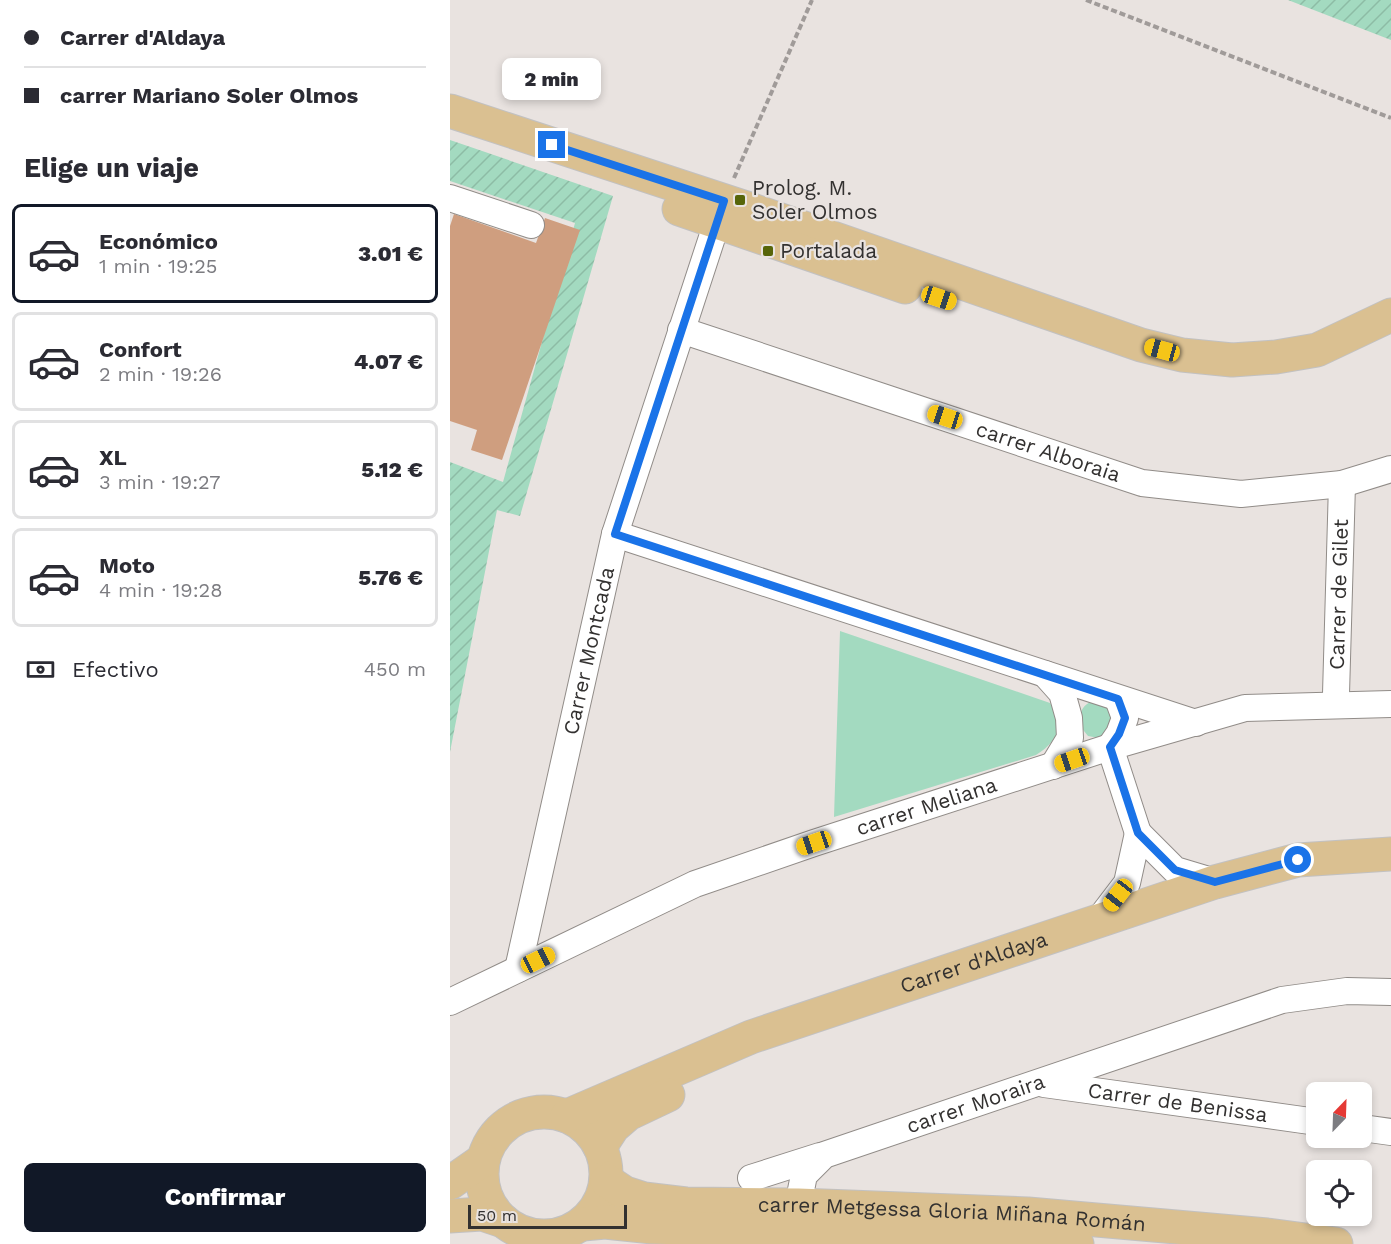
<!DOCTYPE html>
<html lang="es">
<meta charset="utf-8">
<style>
:root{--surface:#fff;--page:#f7f7f7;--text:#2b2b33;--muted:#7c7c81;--line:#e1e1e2;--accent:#111827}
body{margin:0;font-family:"Work Sans",sans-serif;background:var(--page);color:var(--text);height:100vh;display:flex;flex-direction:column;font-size:22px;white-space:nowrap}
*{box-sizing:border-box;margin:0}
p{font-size:20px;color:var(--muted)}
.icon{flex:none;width:33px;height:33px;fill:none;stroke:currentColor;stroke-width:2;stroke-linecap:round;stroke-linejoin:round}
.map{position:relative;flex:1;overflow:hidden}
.details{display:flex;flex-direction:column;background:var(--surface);width:450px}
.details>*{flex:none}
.top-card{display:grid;align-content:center;height:132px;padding:0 24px;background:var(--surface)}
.needle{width:39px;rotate:23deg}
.fabs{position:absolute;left:856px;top:1082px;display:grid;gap:12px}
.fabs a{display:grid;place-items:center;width:66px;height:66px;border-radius:9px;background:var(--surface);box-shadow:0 3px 9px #0003;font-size:30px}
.scale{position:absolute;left:18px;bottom:15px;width:159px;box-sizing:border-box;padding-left:6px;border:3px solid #333130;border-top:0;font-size:16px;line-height:21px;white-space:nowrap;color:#333130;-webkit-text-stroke:4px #e9e3e0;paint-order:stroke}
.end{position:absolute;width:27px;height:27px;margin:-14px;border:8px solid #1a73e8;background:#fff;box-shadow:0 0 0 3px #fff}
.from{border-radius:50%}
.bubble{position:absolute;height:42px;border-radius:9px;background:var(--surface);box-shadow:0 3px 9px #0003;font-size:20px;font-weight:800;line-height:42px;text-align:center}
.car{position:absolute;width:18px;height:36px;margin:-18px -9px;border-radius:8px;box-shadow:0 0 4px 2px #0007;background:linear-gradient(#f5c518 24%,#345 0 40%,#f5c518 0 76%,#345 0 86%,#f5c518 0)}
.top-card b{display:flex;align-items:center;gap:21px;height:57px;font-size:22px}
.top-card b+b{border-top:2px solid var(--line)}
.top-card i{width:15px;height:15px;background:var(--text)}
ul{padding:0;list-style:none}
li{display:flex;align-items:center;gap:18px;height:99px;margin:0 12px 9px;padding:0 12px;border:3px solid var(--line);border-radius:9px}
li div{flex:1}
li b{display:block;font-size:22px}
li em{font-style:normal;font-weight:800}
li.active{border-color:var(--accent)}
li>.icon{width:54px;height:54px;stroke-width:1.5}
h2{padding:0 24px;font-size:27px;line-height:72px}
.pay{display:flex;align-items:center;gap:15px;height:66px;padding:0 24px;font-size:22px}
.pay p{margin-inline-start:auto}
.cta{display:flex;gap:12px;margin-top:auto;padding:12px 24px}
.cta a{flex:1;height:69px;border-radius:9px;background:var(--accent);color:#fff;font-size:24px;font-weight:800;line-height:69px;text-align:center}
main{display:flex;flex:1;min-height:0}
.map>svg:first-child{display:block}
</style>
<main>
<section class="details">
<div class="top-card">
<b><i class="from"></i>Carrer d'Aldaya</b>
<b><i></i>carrer Mariano Soler Olmos</b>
</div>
<h2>Elige un viaje</h2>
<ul>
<li class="active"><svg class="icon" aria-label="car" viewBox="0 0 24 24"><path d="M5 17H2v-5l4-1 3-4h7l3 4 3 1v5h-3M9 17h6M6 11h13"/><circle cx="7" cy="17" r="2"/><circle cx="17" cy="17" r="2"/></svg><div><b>Económico</b><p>1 min · 19:25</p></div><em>3.01 €</em></li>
<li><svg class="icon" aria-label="car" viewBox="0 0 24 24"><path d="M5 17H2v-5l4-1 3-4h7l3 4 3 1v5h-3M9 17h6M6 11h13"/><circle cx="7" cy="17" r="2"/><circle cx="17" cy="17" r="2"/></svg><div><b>Confort</b><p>2 min · 19:26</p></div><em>4.07 €</em></li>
<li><svg class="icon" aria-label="car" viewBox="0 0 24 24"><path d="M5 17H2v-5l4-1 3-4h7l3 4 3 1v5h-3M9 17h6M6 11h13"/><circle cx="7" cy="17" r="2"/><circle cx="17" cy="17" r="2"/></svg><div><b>XL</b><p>3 min · 19:27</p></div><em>5.12 €</em></li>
<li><svg class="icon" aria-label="car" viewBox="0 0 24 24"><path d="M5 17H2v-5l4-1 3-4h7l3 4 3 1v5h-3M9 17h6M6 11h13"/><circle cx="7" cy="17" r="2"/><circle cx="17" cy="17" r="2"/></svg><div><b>Moto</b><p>4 min · 19:28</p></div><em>5.76 €</em></li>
</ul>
<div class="pay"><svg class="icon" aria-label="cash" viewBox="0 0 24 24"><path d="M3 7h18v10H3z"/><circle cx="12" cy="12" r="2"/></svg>Efectivo<p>450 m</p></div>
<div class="cta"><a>Confirmar</a></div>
</section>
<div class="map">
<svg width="941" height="1244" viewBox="0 0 941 1244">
<defs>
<pattern id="garden-furrows" width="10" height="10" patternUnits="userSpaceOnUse" patternTransform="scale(1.5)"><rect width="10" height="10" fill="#a3dac0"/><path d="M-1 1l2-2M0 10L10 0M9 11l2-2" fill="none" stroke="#8dbca5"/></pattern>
</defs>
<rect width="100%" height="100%" fill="#e9e3e0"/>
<path fill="#a3dac0" d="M390,631l210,72c16,22 7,39 -14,52l-202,62z
M640,702l22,7 1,20 -14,9 -11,-2 -8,-10c0,-12 0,-18 10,-24z"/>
<path fill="url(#garden-furrows)" d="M838,0h103v40z
M0,140l163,56 -93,320 -23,-6 -47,242v-290l53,20 72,-259 -125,-42z"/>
<path fill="#cf9e7f" d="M4,214l82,29 9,-25 35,12 -78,230 -31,-10 6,-20 -27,-9v-195z"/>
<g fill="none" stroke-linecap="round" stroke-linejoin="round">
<g stroke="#918c88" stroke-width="28">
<g id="minor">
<path d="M0,198l81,27"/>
<path id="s1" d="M231,330l461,153 99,11 101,-10 49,-15"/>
<path d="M165,534l581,189"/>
<path d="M595,674l17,19 7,25 1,20 -17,28"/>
<path d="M668,699l7,19 -6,16 -9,13 28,86"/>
<path id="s2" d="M889,705l-3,-11 6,-210"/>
<path d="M648,921l29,-38 11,-50 37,37 40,12"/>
<path id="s3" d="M68,969l97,-435 108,-330"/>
<path id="s4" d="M0,1002l245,-118 119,-41 296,-96 135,-39 146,-4"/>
<path id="s5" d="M594,1084l273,38"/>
<path d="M912,1128l29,4"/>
<path d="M301,1178l69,-22"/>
<path id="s6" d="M348,1205l6,-30 20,-20 458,-155 65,-9 44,1"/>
</g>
</g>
<g stroke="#c2c1c1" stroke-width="35">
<g id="major">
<path d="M0,111l302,99 389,135 41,10 50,5 44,-3 41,-7 74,-35"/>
<path d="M229,209l226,78"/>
<circle cx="94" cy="1174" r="62"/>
<path id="s7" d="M117,1116l184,-79 464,-155 83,-22 93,-6"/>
<path d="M150,1147l13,-20 15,-13 40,-19"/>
<path id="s8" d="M157,1181l18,12 19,6 42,5 112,1 230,9 239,21 69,9"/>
<path d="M0,1183l33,-23"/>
<path d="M0,1216l32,-2 21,7"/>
<path d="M133,1224l22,-2 47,5 374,12 51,5"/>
</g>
</g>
<path stroke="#a09b99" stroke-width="4" stroke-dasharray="6 3" stroke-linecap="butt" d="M636,0l305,118
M284,178l78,-178"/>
<use href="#minor" stroke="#fff" stroke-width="26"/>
<use href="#major" stroke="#dac091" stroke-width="33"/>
</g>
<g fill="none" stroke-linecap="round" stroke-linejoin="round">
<path stroke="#1a73e8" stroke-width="8" d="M102,145l172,56 -109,333 503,165 7,19 -6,16 -9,13 28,86 37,37 40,12 83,-22"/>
</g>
<g fill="#576509" stroke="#e9e3e0" stroke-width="2">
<rect x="284" y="194" width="12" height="12" rx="3"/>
<rect x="312" y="245" width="12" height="12" rx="3"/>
</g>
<g text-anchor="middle" stroke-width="4.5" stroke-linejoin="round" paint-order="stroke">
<g font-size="21" fill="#333130" stroke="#e9e3e0" text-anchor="start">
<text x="302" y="195">Prolog. M.<tspan x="302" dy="24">Soler Olmos</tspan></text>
<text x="330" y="258">Portalada</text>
</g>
<g font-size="21" fill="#333130" stroke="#e9e3e0">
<text dy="7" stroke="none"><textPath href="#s1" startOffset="387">carrer Alboraia</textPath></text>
<text dy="7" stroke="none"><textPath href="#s2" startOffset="111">Carrer de Gilet</textPath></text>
<text dy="7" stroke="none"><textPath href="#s3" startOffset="326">Carrer Montcada</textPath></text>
<text dy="7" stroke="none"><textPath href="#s4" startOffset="516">carrer Meliana</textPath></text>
<text dy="7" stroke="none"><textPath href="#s7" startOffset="435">Carrer d'Aldaya</textPath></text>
<text dy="7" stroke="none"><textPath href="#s5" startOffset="135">Carrer de Benissa</textPath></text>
<text dy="7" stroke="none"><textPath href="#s6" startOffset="219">carrer Moraira</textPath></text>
<text dy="7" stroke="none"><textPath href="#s8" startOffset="350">carrer Metgessa Gloria Miñana Román</textPath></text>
</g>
</g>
</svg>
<div class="fabs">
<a><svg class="needle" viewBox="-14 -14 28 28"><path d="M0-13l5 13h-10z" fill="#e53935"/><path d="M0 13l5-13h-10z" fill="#7c7c81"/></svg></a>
<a><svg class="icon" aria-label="locate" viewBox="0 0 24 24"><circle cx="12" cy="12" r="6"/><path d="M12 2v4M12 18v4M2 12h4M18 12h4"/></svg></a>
</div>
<div class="scale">50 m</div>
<i class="end from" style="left:848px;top:860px"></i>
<i class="end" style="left:102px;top:145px"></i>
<div class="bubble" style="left:52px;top:58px;width:99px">2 min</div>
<i class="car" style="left:489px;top:298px;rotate:108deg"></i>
<i class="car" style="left:712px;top:350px;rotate:285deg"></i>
<i class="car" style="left:495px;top:417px;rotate:288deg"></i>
<i class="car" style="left:622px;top:760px;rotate:251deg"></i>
<i class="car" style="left:364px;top:843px;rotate:251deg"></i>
<i class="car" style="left:668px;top:895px;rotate:218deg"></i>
<i class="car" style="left:88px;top:960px;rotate:64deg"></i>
</div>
</main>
